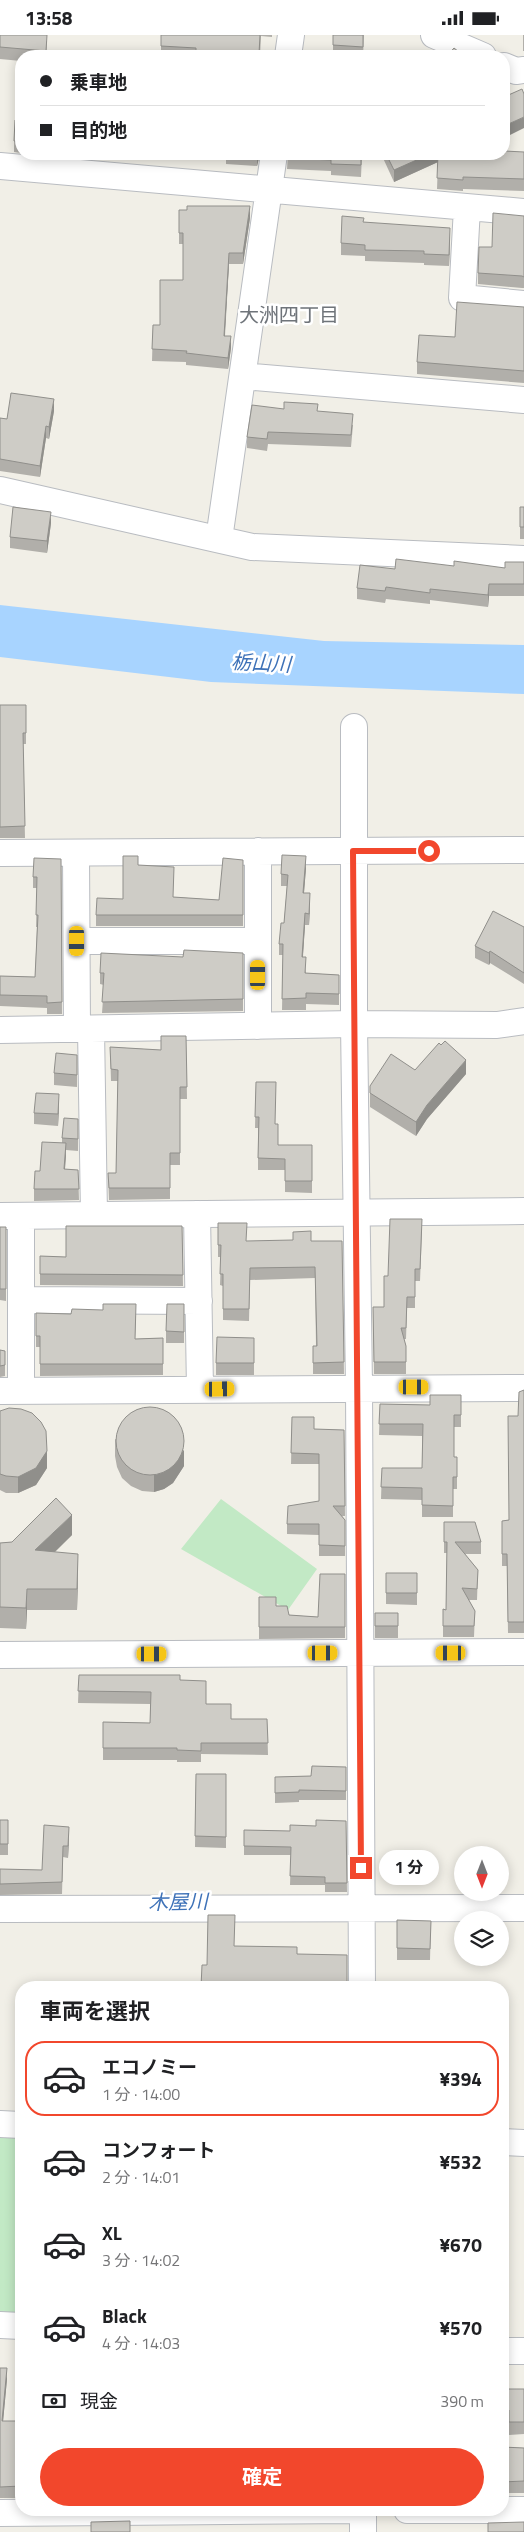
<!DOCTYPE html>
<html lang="ja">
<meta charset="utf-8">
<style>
:root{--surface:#fff;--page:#f6f6f6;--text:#202124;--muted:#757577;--line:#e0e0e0;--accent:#f2472c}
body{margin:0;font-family:"Titillium Web","Noto Sans JP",sans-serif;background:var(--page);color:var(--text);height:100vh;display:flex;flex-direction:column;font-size:19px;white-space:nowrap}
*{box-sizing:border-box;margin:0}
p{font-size:16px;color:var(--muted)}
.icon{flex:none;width:28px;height:28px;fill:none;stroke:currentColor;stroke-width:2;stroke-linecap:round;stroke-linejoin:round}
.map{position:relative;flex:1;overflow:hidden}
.sheet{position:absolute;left:15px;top:1946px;width:494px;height:535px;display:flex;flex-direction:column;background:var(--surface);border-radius:20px;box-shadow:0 2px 12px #0003}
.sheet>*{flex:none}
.banner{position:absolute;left:15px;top:15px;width:495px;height:110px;border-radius:20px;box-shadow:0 2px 12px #0003;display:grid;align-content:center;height:110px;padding:0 25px;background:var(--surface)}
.needle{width:32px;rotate:180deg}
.tools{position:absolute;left:454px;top:1811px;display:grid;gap:10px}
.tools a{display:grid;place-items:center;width:55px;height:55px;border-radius:50%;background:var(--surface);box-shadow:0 2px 12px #0003;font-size:25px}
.end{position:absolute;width:22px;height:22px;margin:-11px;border:6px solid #f2472c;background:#fff;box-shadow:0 0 0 2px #fff}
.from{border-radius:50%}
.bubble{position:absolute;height:35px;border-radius:18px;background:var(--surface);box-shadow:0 2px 12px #0003;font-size:16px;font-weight:700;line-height:35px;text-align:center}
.car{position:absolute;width:15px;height:30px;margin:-15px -8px;border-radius:6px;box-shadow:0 0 4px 1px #0007;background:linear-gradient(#f5c518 24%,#345 0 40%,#f5c518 0 76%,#345 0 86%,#f5c518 0)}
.banner b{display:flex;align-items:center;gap:18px;height:48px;font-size:19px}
.banner b+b{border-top:1px solid var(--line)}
.banner i{width:12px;height:12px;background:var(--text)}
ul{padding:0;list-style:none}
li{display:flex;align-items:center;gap:15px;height:75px;margin:0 10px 8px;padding:0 15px;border:2px solid transparent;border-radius:20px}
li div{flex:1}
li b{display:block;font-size:19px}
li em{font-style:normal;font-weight:700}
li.on{border-color:var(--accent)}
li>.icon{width:45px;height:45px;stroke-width:1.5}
h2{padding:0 25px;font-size:22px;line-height:60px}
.pay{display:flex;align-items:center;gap:12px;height:55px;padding:0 25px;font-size:19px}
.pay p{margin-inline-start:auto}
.primary-button{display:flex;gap:10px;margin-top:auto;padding:10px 25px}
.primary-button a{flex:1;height:58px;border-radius:30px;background:var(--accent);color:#fff;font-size:20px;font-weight:700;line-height:58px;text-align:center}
.status{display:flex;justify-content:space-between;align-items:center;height:35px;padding:0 25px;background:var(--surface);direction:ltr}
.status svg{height:14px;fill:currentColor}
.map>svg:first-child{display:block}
</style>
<div class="status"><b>13:58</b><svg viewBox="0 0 49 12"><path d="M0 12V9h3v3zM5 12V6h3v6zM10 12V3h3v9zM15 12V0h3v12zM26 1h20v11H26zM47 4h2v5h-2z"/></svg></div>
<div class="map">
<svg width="524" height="2497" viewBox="0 0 524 2497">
<rect width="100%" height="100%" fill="#f1efe7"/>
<path fill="#c2e9c5" d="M221,1464l96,70 -29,41 -107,-61z
M0,2101l21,1v182l-21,-2z"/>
<path fill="#a8d4ff" d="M0,570l324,36 200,4v49l-313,-12 -211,-25z"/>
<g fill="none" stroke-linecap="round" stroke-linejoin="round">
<g stroke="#b9bcc1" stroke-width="28">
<path id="minor" d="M434,0l49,21
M288,21l3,-21
M504,31l12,5 8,-1
M0,131l524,46
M467,173l-5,90 62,6
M243,341l281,24
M0,455l252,57 272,12
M219,504l55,-385
M354,692v297l5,363 3,600
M258,816v175
M0,818l524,-3
M76,818l1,176
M77,906h181
M91,994l3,186
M0,995l354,-6 143,1 27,-4
M197,1179l3,175
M0,1181l524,-5
M22,1265l177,1
M0,1356l524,-3
M21,1356v-175
M0,1620l524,-3
M0,1874l524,-1
M0,2089l21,1
M502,2107l22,1
M0,2290l21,1
M502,2316h22
M363,2475v22
M407,2475h117
M0,2478l355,-3"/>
</g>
<use href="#minor" stroke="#fff" stroke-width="26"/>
</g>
<path fill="#b1afaa" d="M0,0l47,6 -1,15h-25v5l-21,-2z
M161,0h111v2l-11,-1 -1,20h-99z
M333,0h31l-1,21h-30z
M523,0h1v16h-1z
M21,85v33l-7,-1v-11z
M524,117v39l-61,-2v2l-26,-2 1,-27 -44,20 -11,-24v-4h121z
M73,119h29v6l-29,-3z
M166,119h29v3l-29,-1z
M226,119h34l-3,12 -31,-2z
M288,119h74l-1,23 -30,-2v-4l-44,-2z
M179,175l71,8 -7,46h-14l-4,72 6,12 -3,21 -42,-4v-3l-34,-1 1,-36h7l23,-45v-36h-4z
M524,181v72h-2l-44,-4v-11l14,-26z
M364,187l86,18 -1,26 -25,-1v-2l-59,-2v-5l-24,-1v-12z
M523,272h1v76l-107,-9v-12l38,-25z
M284,374l69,16 -2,22 -83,-3 -1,7 -20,-3v-11z
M54,376l-5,28 -3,-1 -6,39 -40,-6v-53l7,1z
M520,472h4v32h-4z
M51,488l-4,30 -37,-5v-11z
M524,527v34h-35l-1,11 -58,-7v4l-44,-5 -1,4 -28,-4v-11l38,-19 59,-3 51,2z
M0,670h26v39h-3l2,94h-25z
M61,824l1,155h-15v-6l-47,-2v-30l35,1 2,-50h-1l1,-39h-4v-11z
M243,825v66h-147v-11l27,-16 15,-34 35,32 46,3z
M306,833l-2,25 6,12 -1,20h-4l-2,32 3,16 33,2v30l-33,-1v6h-24l1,-55h-4v-11l5,-21 3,-37h-6v-12z
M524,892v57l-34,-21 -1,2 -14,-7v-12z
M243,918v58l-141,2 2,-28 -4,-1v-11l83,-16z
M186,1001l1,63h-7v66h-10v34l-61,1 -1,-27h8l2,-92h-7l-1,-34 51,3z
M77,1020v32l-23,-2v-12z
M415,1035l51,4 -39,45 -11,17 -46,-29v-21z
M256,1047l19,42 3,21h34v48l-27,-1v-22h-27v-42h-3z
M59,1071l-1,20 -24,-2v-11z
M78,1084v32l-12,-1 -1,19 13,1 1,30 -45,1v-12l6,-18 22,-28v-5z
M218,1188l28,18h96l2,133h-31v-28h3l-1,-68 -65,2 -1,41 -26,-1v-34l-3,-1 1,-28h-3z
M182,1191l1,60 -143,-1v-29l26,1z
M0,1192h6v74l-6,-1z
M422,1196l-2,50h-5v27h-8l-1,31h-2l2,7v28h-32l-1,-67h11l4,-31z
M184,1269v39h-18v-12z
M36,1278l100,3 -1,23 28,-1v37l-123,1v-29h-4z
M254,1303v37h-38v-12z
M0,1315l5,1v25l-5,1z
M524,1355v243h-16l-1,-67h-5v-45l7,-1 9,-104z
M461,1360v32h-7v30l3,12v20h-4v28h-31v-17l-41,-1 1,-31h40v-32l-43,-1 1,-31 50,1z
M0,1376l47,57 -11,17 -18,8h-12l-6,-3z
M292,1382l22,12 30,1 1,86h-3l3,4v36h-26v-21l-32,-1v-10l32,-23v-37h-28z
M115,1404l69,27 -11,17 -9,6 -10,3 -12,-1 -11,-5 -9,-8 -5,-11 -2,-11z
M444,1487l37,20v12h-16l13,16 -1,30h-8l6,11 -1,26h-31v-28l3,1 1,-57h-3z
M72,1500l-17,17 23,23 -1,35h-50l-1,19 -26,-1v-85l12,-1z
M386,1538h31v32l-31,-1z
M345,1539v64l-86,1v-42l17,9 13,9 29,2z
M375,1578h23v25h-23z
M79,1640l101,5 26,24 25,15h36l1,36 -67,-1v8h-24v-2h-74v-38l47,1v-19l-72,-1z
M346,1732v33h-47v2l-24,1v-26l36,-1z
M196,1739h30v74l-31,-1z
M0,1785l8,12v23h-8z
M346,1786l1,71h-22v-7h-35l1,-30h-47v-25l46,1z
M69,1803l-1,20 -5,-1 -1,37 -62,1v-26l42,1z
M397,1885l34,1 -1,39h-33z
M0,2333l7,11 -4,42h18v77h-21z
M524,2354v45l-15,1v-13z
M502,2412l22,1v45h-22z"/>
<path fill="#908f8b" d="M524,82v11l-20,10v-12z
M257,119h3l-3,12z
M430,119h8v8l-44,20v-12z
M250,171v12l-7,46v-11z
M450,193v12l-1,26v-11z
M229,218v11l-5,83v-11z
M231,301v12l-3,21v-11z
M54,364v12l-5,28v-12z
M46,391v12l-6,39v-11z
M51,477v11l-4,30v-12z
M489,549v12l-1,11v-12z
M306,821v12l-3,36v-11z
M310,858v12l-1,20v-11z
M305,878v12l-3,43v-11z
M490,916v12l-1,2v-12z
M466,1025v14l-39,45 -11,17v-14l11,-17z
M59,1059v12l-1,20v-12z
M66,1108v12l-2,26v-12z
M184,1415v16l-11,17 -9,6 -10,3v-17z
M47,1416v17l-11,17 -18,8v-16z
M72,1480v20l-37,36v-21z
M78,1519v21l-1,35v-21z
M27,1554v21l-1,19v-21z
M69,1792v11l-1,20v-12z
M7,2333v11l-5,54v-12z
M509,2375v12l-7,2v-13z"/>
<path fill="#ceccc6" stroke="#908f8b" d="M0,0h47l-1,16 -46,-4z
M161,0h99l-1,19h-35l-28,-3v-3l-35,-2z
M333,0h30v12l-30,-2z
M454,13l10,8h-17z
M522,54l2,5v23l-20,9v-29z
M15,85h6v21h-7z
M504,116l20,1v27l-61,-2v3l-26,-2 1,-24h66z
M288,119h73v11l-30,-1v-4l-44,-2z
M386,119h44l-36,16z
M187,171h63l-7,47h-14l-5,83h7l-3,22 -42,-5 1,-2 -35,-2 1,-24h7v-45h23v-47h-4v-23h8z
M493,178l31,3v61l-2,-1 -44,-3 1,-26h13z
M342,181l22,2 -1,4 87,6 -1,27 -25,-1v-3l-59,-1v-5l-24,-2z
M457,267l67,5v64l-107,-9 2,-27 36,2z
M11,358l43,6 -5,28 -3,-1 -6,40 -40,-7v-41l7,1z
M284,367l34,2 -1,7 36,3 -2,21 -83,-3 -1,7 -20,-2 5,-32 32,4z
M13,472l38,5 -4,29 -37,-4z
M520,472h4v20h-4z
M396,524l58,7v-5l51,7v-6h19v22h-35l-1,11 -58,-6v4l-44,-6 -1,4 -28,-3 3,-23 35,4z
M0,670h26v28h-3l2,93 -25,1z
M282,820l24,1 -3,37h7l-1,21 -4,-1 -3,44h4l-1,16 34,2v19l-33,-1v5l-24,1 1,-55h-4l2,-21h3l4,-48 -7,-1z
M123,821h15v9l36,2 -1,30 46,3 4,-42 20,2v55h-147l1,-17 26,1z
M34,823l27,1 1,143 -15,1v-7l-47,-1v-19l35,1 3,-62h-2l1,-38h-4z
M493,876l31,16v46l-34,-22 -1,2 -14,-7z
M184,915l59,3v46l-141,3 2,-29h-4l1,-20 82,4z
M161,1001h25l1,51h-7v66h-10v35h-61l-1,-15h8l2,-103 -7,-1 -1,-22 51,3z
M445,1006l21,19 -39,45 -11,17 -46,-29v-7l21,-32 24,16 24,-27 2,2z
M56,1018l21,2v20l-23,-2z
M256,1047h20l-1,42h3v21h34v36h-27v-22l-27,-1 1,-41h-4z
M36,1058l23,1 -1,20 -24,-1z
M64,1083l14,1v20l-16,-1z
M42,1107l24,1 -2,26 14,1 1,19h-45l1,-18h5z
M390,1184h32l-2,50h-5v28h-8l-1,31h-5l5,18v16h-32l-1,-55h11v-31h4z
M218,1188h29l-1,18 47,-1v-8l18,-1v10h31l2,121 -31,1v-17h4l-2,-79 -65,1 -1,41h-26v-35h-3l1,-29h-3z
M66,1191h116l1,49 -143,-1v-18l26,1z
M0,1192h6v62h-6z
M103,1269h33l-1,35 28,-1v26h-123v-28h-4v-23l35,1 1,-5 31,1z
M167,1269h17v28l-18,-1z
M217,1302l37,1v25h-38z
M0,1315l5,1v14l-5,1z
M524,1355v232h-16l-1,-68h-5v-33l7,-1 -1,-104h10l1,-24z
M430,1360h31v20h-7v42h3v20h-4v29l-31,-1v-17l-41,-1 1,-19h40l1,-44h-44l1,-20 50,1z
M116 1406a34 34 0 1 1 68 0a34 34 0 1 1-68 0Z
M9,1373l12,1 11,4 9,9 5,9 1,20 -11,17 -18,9 -12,-1 -6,-2v-63z
M292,1382h22v12l30,1 1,76h-12l12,14v26l-26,-1v-21h-32l1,-18 31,-5v-47l-28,-1z
M56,1463l16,17 -37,35 43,4 -1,35h-50l-1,19 -26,-1v-64l12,-1z
M444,1487h31l6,20h-26l23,28 -1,19 -15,-1 13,23 -1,15h-31v-17l3,1 1,-68h-3z
M386,1538h31v20h-31z
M320,1539h25v53h-86v-30h17v9h11l2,9 29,2z
M375,1578h23v13h-23z
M79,1640h101v5l26,1v23h25v15h36l1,24h-67v8l-24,-1v-2h-74v-26l47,1 1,-31 -73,-1z
M312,1731l34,1v24l-47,-1v2l-24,1v-16l36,-1z
M196,1739h30v63l-31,-1z
M0,1785h8v24h-8z
M316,1785l30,1 1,62h-22v-6l-35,-1 1,-29 -47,-1v-16l46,1v-6l26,1z
M44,1790l25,2 -1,19h-5l-1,36 -62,2v-15l42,1z
M208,1880h27l-1,31 63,1v7l50,1v32h-146l1,-22h5z
M397,1885l34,1 -1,28 -33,-1z
M0,2333h7l-5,53h19v65l-21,1z
M502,2354h22v33h-15v-12l-7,1z
M502,2412l22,1v33l-22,1z
M130,2486v11h-39v-10z
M524,2487v10h-36v-9z"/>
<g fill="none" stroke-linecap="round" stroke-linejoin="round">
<path stroke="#f2472c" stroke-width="6" d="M361,1833l-8,-1017h76"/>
</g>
<g text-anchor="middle" stroke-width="5" stroke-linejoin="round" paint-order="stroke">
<g font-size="20" fill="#6f747a" stroke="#fff">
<text x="289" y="287">大洲四丁目</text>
</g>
<g font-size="20" font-style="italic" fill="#3e72b8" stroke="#fff">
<text transform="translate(261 628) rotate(3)" y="7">栃山川</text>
<text transform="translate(178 1867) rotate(-1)" y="7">木屋川</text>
</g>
</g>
</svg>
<div class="tools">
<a><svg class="needle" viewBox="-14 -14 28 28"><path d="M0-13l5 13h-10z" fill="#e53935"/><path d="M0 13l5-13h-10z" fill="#757577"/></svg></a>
<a><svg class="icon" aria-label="layers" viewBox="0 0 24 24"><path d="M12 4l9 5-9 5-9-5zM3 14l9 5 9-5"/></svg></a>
</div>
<i class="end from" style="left:429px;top:816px"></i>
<i class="end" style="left:361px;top:1833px"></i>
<div class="bubble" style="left:379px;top:1815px;width:60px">1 分</div>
<i class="car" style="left:77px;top:906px;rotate:180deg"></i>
<i class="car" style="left:258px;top:940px;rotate:0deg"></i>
<i class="car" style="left:414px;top:1352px;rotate:90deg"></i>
<i class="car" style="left:220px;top:1354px;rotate:89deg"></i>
<i class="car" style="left:323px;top:1618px;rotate:90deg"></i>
<i class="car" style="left:451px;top:1618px;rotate:270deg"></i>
<i class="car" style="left:152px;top:1619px;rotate:90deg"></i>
<div class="banner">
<b><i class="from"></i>乗車地</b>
<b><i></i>目的地</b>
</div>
<section class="sheet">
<h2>車両を選択</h2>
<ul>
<li class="on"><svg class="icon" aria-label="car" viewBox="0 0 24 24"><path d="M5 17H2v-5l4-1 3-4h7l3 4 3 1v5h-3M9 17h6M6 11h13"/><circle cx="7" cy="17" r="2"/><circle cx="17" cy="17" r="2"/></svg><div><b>エコノミー</b><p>1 分 · 14:00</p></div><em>¥394</em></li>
<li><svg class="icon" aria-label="car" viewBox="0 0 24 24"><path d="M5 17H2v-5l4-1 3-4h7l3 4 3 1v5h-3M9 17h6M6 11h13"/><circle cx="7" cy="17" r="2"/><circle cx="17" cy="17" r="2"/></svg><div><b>コンフォート</b><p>2 分 · 14:01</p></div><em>¥532</em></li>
<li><svg class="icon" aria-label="car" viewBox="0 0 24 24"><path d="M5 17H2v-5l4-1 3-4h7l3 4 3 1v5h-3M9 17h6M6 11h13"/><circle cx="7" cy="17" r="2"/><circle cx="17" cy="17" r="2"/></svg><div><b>XL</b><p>3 分 · 14:02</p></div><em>¥670</em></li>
<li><svg class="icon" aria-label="car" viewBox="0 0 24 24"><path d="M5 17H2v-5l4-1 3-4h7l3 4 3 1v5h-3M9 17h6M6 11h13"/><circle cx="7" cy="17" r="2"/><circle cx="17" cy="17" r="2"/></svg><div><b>Black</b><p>4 分 · 14:03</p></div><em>¥570</em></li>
</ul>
<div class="pay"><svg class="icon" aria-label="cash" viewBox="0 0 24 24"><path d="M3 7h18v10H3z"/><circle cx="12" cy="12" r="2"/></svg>現金<p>390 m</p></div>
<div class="primary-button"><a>確定</a></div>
</section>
</div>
